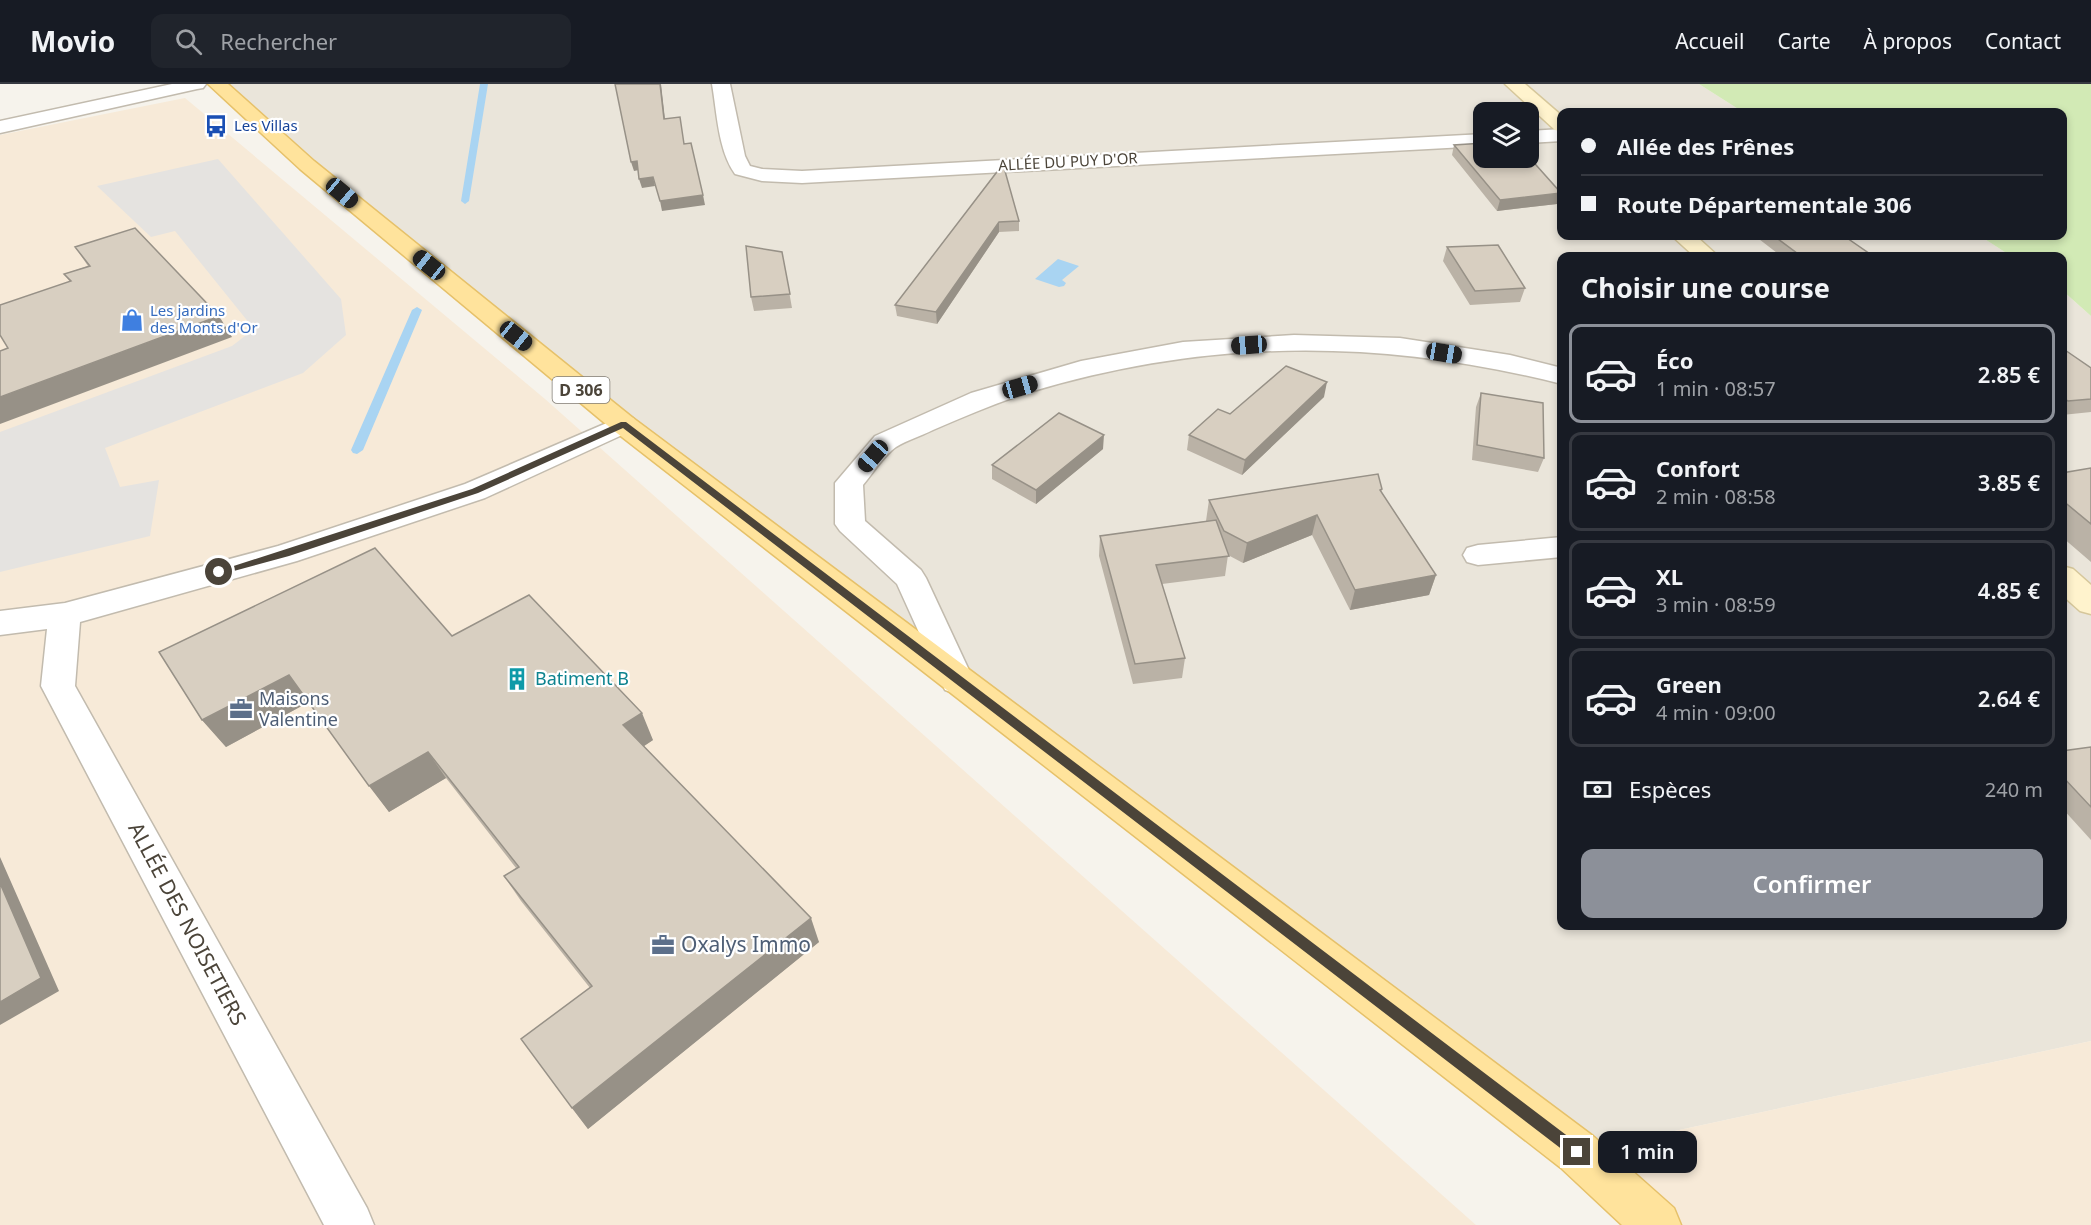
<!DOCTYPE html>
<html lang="fr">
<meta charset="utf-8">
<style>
:root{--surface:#171b24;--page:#20242c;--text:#f1f3f6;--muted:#9ea1a6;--line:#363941;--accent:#8c9099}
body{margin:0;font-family:"Noto Sans",sans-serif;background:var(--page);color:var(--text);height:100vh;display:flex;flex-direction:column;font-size:22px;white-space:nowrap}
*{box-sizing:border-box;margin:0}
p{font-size:20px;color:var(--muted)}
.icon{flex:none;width:33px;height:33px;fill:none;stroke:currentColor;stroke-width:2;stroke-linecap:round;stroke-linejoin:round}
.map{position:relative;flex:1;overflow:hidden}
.details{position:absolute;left:1557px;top:168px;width:510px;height:678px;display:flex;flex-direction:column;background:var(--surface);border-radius:12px;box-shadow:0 3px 9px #0003}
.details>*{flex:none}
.top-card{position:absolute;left:1557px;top:24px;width:510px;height:132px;border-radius:12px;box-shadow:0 3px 9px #0003;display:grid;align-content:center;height:132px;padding:0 24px;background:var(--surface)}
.controls{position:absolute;left:1473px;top:18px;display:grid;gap:12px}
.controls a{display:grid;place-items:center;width:66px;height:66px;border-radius:12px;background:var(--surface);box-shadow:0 3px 9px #0003;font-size:30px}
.end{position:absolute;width:27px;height:27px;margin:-14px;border:8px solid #4b4439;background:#fff;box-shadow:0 0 0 3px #fff}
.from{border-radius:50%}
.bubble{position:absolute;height:42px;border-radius:12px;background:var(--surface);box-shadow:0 3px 9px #0003;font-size:20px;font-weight:600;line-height:42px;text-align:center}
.car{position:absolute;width:18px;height:36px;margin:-18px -9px;border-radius:8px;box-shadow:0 0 4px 2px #0007;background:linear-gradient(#222 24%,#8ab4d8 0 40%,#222 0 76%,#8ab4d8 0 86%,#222 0)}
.top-card b{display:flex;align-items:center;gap:21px;height:57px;font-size:22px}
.top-card b+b{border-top:2px solid var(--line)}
.top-card i{width:15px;height:15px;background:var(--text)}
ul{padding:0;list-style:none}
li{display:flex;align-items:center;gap:18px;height:99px;margin:0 12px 9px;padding:0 12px;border:3px solid var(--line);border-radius:12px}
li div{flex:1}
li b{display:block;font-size:22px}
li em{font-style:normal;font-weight:600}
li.active{border-color:var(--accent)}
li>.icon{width:54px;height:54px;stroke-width:1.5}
h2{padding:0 24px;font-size:27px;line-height:72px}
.pay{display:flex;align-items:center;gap:15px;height:66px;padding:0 24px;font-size:22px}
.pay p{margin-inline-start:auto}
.action{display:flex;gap:12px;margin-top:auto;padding:12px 24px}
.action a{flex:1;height:69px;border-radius:12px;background:var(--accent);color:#fff;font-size:24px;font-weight:600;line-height:69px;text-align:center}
header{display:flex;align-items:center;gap:36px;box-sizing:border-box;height:84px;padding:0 30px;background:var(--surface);border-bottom:2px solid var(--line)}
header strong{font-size:28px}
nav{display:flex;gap:33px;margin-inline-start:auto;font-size:21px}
.search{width:420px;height:54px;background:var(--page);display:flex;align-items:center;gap:15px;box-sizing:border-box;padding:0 21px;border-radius:12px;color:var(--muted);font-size:22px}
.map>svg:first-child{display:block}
</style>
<header>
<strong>Movio</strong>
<div class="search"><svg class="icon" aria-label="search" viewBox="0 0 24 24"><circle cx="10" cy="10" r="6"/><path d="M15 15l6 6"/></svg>Rechercher</div>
<nav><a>Accueil</a><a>Carte</a><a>À propos</a><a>Contact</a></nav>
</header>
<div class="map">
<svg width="2091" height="1141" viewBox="0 0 2091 1141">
<rect width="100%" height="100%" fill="#f6f3ec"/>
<path fill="#eae5da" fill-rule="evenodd" d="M217,0h1482l44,28h-181v124h418l31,20h-449v670h500l1,-635 28,25v725l-514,111 -677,-514zM1484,28h44v46h-44z"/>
<path fill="#f7ead8" d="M185,14l360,301 931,826h-1476v-1090z
M2091,957v184h-434l-80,-73z"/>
<path fill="#d2eab5" d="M1699,0h392v232l-28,-25 -1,-35h-51l-31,-20h82v-124h-319z"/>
<path fill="#e5e3e0" d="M218,75l123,140 5,36 -43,38 -198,75 15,39 39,-7 -9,56 -150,36v-140l232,-86 22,-17 -79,-98 -24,6 -54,-51z"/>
<path fill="#a9d4f2" d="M1058,175l21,7 -17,14 4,3 -2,3 -5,1 -24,-8z"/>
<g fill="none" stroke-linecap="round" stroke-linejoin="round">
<path fill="#a9d4f2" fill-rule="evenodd" d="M480,0h8l-19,117 -4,3 -4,-3z
M417,223l5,3 -59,140 -6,4 -4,-1 -2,-3 61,-140z"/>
<g stroke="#c2bbae" stroke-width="3">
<path id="minor" d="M172,0h34l-3,4 -6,1 -197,44v-12z
M712,0h18l15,72 5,10 12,3 40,2 682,-37v12l-682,37 -40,-2 -27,-7c-17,-24 -18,-61 -23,-90z
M1562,45v12l-34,2v-12z
M1294,251l106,3 110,17 52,13v16c-182,-46 -352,-46 -532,8 -34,11 -65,24 -97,38 -12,6 -26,10 -37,17 -12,8 -23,26 -33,38l2,36 56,49 5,8 48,103 -5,9 -12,4 -12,-4 -48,-106 -57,-53 -5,-7v-41l40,-47 96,-43 110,-32 102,-19z
M1562,453v20l-84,8 -11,-3 -4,-7 4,-7 11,-3z"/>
</g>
<g stroke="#c2bbae" stroke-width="3">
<path id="tertiary" d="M623,332l10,2 4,6 -4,6 -148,68 -188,63 -217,61 -5,64 292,522 7,17h-50l-283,-539 6,-57 -47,6v-24l65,-8 213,-57 187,-62z"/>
</g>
<g stroke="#d6c79b" stroke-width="3">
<path id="secondary" d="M1505,0h20l37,32v16l-7,-2z
M1672,152h24l22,20h-24z
M2062,482l11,3 18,16v29l-11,-3 -18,-16z"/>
</g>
<g stroke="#e6c16a" stroke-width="3">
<path id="primary" d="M208,0h20l86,77 319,257 960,718 81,72 7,17h-59l-61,-57 -948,-738 -313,-261z"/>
</g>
<use href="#minor" fill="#fff" fill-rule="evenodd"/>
<use href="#tertiary" fill="#fff" fill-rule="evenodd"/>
<use href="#secondary" fill="#fff3cd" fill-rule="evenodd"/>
<use href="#primary" fill="#ffe39c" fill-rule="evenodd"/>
</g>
<path fill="#bab2a6" d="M1454,61l107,48 -4,11 -60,7 -45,-56z
M1003,80l16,57v10l-20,1 -62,92 -40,-8 -2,-11z
M1755,152h89l29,20h-92z
M75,163l157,90 -162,-55 -6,-8 24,-8z
M1447,163l78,41 -5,14 -50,3 -27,-44z
M782,168l10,56 -38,3 -3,-14z
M2062,264l29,20v44l-29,3z
M1481,309l63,65 -6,14 -66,-12 4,-53z
M1324,313l-82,78 -55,-25 2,-15 41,-21z
M1103,365l-67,55 -44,-25v-14z
M2091,384v94l-29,-25v-64z
M1382,405l-1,3 55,83 -7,20 -79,15 -38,-75 -69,28 -15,-8 -3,21 -63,8 23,74 -3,20 -49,6 -34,-128 1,-20 106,-15 3,-21z
M452,552l201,104 -9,6 175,196 -231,187 -16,-21 18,-120 -69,-87 -17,-25 12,-8 -70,-90 -57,34 -80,-110 -83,45 -24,-27z
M2091,663v93l-29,-32v-57z"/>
<path fill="#979187" d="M660,0h1l5,44 -2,-9z
M637,77l2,9 -5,1 -3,-9z
M653,93l2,9 -13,2 -3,-9z
M1561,109l-4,11 -60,7 3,-11z
M703,111l2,10 -43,6 -2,-10z
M999,138v10l-62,92 -1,-12z
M219,232l13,21 -232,87v-27z
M1327,298l-3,15 -82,78 3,-15z
M1104,351l-1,14 -67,55v-14z
M1317,431l-5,20 -69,28 4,-20z
M1436,491l-7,20 -79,15 5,-20z
M289,591l20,27 -83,45 -24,-27z
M642,629l11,27 -18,12 -12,-27z
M428,668l18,26 -57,34 -20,-26z
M0,773l59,134 -59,34z
M811,834l8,24 -231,187 -16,-21z"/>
<path fill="#d8cfc1" stroke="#979187" stroke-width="1.5" d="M615,0h45l4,35 16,-2 4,27 7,-1 12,52 -43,6 -7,-24 -14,2 -2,-18 -6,1z
M1484,59v15h44v-2l33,37 -61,7 -46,-55z
M1003,80l16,57 -20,1 -63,90 -41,-7z
M135,144l84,88 -219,81v-46l8,-3 -8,-13v-30l71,-24 -7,-7 26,-8 -15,-19z
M1774,152h70l29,20h-72z
M1498,161l27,43 -50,3 -28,-44z
M746,162l36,6 8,42 -39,3z
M2062,264l29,20v31l-23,2 -6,-4z
M1286,282l41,16 -82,78 -56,-25 29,-26 12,5z
M1481,309l62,10 1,55 -67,-13z
M1059,329l45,22 -68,55 -44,-25z
M2091,384v56l-29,-24v-27z
M1378,390l4,15 -2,1 56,85 -81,15 -38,-75 -70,28 -23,-12 -15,-31z
M1216,436l13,36 -73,9 29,93 -50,6 -35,-128z
M375,464l77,88 77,-41 113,118 -19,12 188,193 -239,190 -51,-69 71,-53 -88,-110 15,-9 -91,-115 -59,34 -80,-111 -87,45 -43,-68z
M2091,663v60l-29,-31v-25z
M0,799l41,95 -41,24z"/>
<path fill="#4b4439" d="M621,338h5l956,725 2,5 -2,5 -5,2 -5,-2 -949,-729 -145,65 -189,63 -70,19 -4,-3 257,-83z"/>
<defs>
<g id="bus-bare" transform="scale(1.8)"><path d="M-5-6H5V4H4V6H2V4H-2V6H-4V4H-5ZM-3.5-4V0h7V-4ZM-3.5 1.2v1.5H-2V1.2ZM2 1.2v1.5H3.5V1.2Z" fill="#1a4fb4" stroke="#fff" stroke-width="2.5" paint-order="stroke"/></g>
<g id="shop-bare" transform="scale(1.8)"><path d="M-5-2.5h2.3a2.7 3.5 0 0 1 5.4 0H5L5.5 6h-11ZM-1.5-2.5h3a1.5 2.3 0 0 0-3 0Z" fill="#3f7fe0" stroke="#fff" stroke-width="2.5" paint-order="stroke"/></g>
<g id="building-bare" transform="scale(1.8)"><path d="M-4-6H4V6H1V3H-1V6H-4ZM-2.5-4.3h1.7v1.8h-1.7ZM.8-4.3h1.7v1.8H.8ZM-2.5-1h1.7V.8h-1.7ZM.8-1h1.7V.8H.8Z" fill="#0f9aa8" stroke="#fff" stroke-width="2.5" paint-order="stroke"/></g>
<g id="office-bare" transform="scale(1.8)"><path d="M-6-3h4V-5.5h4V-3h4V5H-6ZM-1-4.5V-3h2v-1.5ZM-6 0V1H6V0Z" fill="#5c6f8a" stroke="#fff" stroke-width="2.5" paint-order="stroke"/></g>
</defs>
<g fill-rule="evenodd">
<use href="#bus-bare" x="216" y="42"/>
<use href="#shop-bare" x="132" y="236"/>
<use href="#building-bare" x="517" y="595"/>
<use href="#office-bare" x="241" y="625"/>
<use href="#office-bare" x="663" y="861"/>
</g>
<g text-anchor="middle" stroke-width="4.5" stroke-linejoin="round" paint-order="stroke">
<g font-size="15" fill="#164399" stroke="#fff" text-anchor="start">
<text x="234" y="47">Les Villas</text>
</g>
<g font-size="15" fill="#4b4439" stroke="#fff">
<text transform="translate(1068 78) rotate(-3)" y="5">ALLÉE DU PUY D'OR</text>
</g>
<g font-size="15" fill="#366cbe" stroke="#fff" text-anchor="start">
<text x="150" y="232">Les jardins<tspan x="150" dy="17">des Monts d'Or</tspan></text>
</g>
<rect fill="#fff" stroke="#817c74" stroke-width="1.5" x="552.5" y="293" width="57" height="26" rx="4.5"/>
<g font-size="16" font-weight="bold" fill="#4b4439">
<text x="581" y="312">D 306</text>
</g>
<g font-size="18" fill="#0d838f" stroke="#fff" text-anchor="start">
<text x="535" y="601">Batiment B</text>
</g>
<g font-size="18" fill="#4e5e75" stroke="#fff" text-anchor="start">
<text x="259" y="621">Maisons<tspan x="259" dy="21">Valentine</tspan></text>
</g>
<g font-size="21" fill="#4b4439" stroke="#fff">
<text transform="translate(187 840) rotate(62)" y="7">ALLÉE DES NOISETIERS</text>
</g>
<g font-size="21" fill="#4e5e75" stroke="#fff" text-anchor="start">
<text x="681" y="868">Oxalys Immo</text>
</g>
</g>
</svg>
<div class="controls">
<a><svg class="icon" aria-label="layers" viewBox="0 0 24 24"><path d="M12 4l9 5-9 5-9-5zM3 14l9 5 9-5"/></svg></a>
</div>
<i class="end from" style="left:219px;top:488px"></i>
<i class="end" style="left:1577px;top:1068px"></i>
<div class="bubble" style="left:1598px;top:1047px;width:99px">1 min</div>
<i class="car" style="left:342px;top:109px;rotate:130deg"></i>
<i class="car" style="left:429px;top:181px;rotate:309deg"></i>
<i class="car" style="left:516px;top:252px;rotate:129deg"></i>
<i class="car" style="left:1249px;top:261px;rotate:266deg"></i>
<i class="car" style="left:1444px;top:269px;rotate:99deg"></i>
<i class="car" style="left:1020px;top:303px;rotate:74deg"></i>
<i class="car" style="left:873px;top:372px;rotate:221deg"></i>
<div class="top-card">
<b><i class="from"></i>Allée des Frênes</b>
<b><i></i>Route Départementale 306</b>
</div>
<section class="details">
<h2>Choisir une course</h2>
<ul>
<li class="active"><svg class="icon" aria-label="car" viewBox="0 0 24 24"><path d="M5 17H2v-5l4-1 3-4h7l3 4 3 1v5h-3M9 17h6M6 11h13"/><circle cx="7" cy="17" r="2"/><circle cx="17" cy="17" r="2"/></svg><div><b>Éco</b><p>1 min · 08:57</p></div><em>2.85 €</em></li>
<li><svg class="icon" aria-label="car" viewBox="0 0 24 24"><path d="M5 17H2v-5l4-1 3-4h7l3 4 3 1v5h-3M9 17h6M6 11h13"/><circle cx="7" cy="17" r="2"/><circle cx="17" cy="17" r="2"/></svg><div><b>Confort</b><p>2 min · 08:58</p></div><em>3.85 €</em></li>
<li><svg class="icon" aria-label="car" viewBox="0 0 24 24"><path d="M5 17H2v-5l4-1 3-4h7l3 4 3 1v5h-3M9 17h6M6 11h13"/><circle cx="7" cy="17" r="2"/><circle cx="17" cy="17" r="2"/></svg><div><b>XL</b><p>3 min · 08:59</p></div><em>4.85 €</em></li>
<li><svg class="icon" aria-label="car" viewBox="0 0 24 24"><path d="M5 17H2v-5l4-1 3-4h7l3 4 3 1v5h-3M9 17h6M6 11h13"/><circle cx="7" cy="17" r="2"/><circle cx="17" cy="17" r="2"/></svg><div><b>Green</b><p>4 min · 09:00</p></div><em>2.64 €</em></li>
</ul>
<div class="pay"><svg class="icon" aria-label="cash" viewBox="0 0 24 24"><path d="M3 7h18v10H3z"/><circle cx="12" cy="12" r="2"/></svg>Espèces<p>240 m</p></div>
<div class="action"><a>Confirmer</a></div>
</section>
</div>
